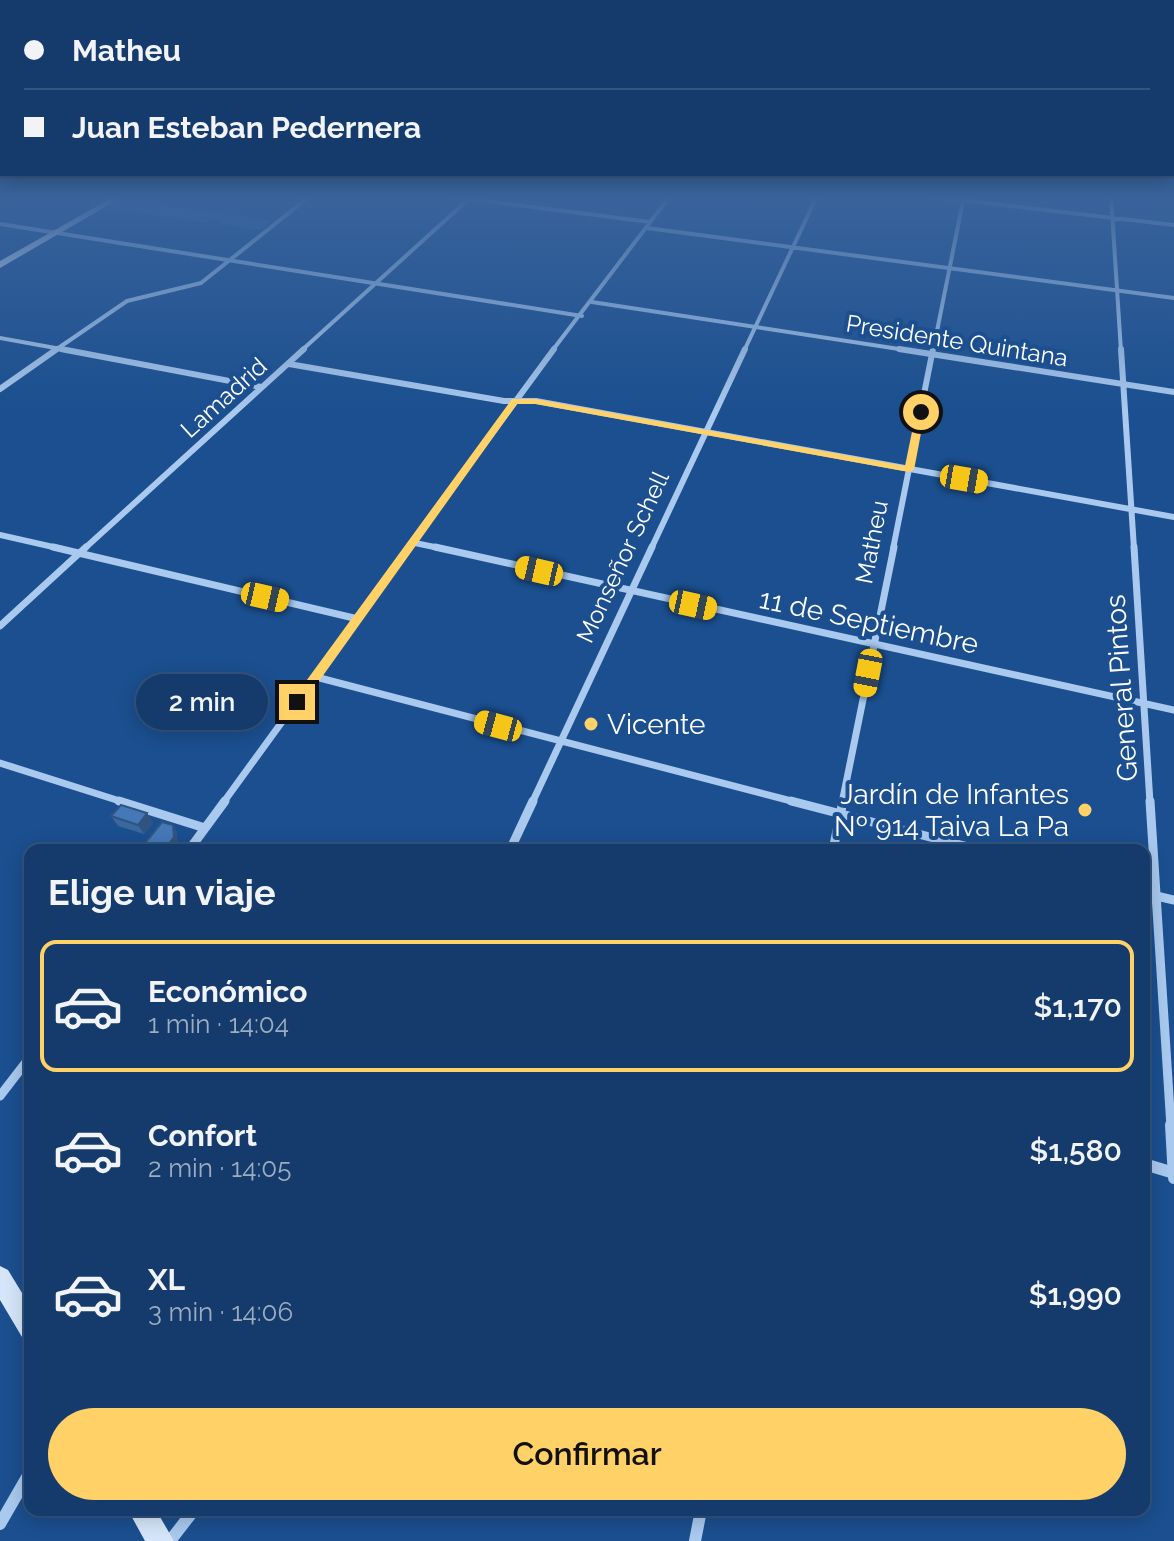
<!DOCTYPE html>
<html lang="es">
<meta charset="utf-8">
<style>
:root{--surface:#143b6b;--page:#1d4271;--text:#f1f3f6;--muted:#9dadc1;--line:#33557e;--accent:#ffd166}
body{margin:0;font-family:Raleway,sans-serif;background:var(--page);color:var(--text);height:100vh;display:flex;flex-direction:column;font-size:30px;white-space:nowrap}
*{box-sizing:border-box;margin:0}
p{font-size:26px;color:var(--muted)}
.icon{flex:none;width:44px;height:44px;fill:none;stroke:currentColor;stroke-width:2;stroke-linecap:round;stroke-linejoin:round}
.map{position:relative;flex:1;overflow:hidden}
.side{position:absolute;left:24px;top:844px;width:1126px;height:672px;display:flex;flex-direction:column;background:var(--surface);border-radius:16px;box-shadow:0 4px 20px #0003,0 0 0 2px var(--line)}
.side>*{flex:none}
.banner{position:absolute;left:0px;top:0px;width:1174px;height:176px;box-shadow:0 4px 20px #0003,0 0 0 2px var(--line);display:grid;align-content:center;height:176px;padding:0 24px;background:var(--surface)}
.end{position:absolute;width:36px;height:36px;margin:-18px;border:10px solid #ffd166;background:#111;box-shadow:0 0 0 4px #111}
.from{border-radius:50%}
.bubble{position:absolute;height:56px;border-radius:28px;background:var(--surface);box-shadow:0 4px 20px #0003,0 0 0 2px var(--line);font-size:26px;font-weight:600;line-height:56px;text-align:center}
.car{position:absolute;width:24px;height:48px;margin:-24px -12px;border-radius:10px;box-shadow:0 0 6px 2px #0007;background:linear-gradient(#f5c518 24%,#345 0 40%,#f5c518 0 76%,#345 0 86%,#f5c518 0)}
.banner b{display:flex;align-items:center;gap:28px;height:76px;font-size:30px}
.banner b+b{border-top:2px solid var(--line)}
.banner i{width:20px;height:20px;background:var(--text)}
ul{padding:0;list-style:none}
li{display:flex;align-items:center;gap:24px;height:132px;margin:0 16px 12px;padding:0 8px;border:4px solid transparent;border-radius:16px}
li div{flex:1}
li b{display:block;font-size:30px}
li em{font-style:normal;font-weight:600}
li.current{border-color:var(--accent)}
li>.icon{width:72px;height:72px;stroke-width:1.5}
h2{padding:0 24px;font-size:36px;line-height:96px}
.action{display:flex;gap:16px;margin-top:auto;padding:16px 24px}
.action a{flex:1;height:92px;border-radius:48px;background:var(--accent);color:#111;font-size:32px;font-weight:600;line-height:92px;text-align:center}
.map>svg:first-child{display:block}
</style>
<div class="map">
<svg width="1174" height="1541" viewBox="0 0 1174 1541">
<rect width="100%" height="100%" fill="#1b4f8f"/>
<path fill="#2e69ad" d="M127,196h40l-13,8 118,17 -12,9 -42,-6 4,-3 -11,-2 -5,4 -100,-15z"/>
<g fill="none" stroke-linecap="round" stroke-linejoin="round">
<path stroke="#a9c9ee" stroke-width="4" d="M447,196l203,26
M925,196l249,29
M1111,196l10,155
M0,224l582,92
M647,228l527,70
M592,302l320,49
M0,338l72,13
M54,351l73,-50 74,-18 109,-87
M301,351l171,-155
M552,351l118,-155
M744,351l73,-155
M933,351l31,-155"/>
<path stroke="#a9c9ee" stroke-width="6" d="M61,349l200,38
M899,349l275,43
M1121,349l13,200
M289,364l215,37h32l638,116
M0,389l57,-40
M0,535l62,14
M415,543l29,6
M84,549l220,-200
M407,549l147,-200
M651,549l94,-200
M893,549l40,-200"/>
<path stroke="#a9c9ee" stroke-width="7" d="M53,547l305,72
M435,547l739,163
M1134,547l16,256
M0,626l86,-79
M316,677l483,126
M0,763l126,40
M223,803l186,-256
M532,803l120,-256
M842,803l52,-256"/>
<path stroke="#a9c9ee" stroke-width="9" d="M119,801l86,27
M791,801l189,49
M1150,801l21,326
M189,850l36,-49
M510,850l23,-49
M833,850l10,-49
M1144,893l30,7
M0,1096l30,-39"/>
<path stroke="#a9c9ee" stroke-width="12" d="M1171,1125l3,53
M1144,1164l30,9
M0,1524l30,-52
M170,1541l24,-31
M695,1541l6,-31"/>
<path fill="#d6e6fa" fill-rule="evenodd" d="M115,196h9l-124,72v-7z
M0,1266l8,4 22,36v35l-8,-4 -22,-37z
M128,1510h28l18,31h-29z"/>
</g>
<path fill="#3a679d" d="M147,813l6,10 -9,11 -26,-8 -7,-10z
M176,830l1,11 -6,9h-14l-9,-3 -3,-4z"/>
<path fill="#305480" d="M147,813l6,10 -9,11 -6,-9z
M173,825l3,5 1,11 -6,9h-5l-1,-1z"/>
<path fill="#4478b7" stroke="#305480" stroke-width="2" d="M121,805l26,8 -9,12 -27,-9z
M162,822l11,3 1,12 -9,12 -20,-6z"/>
<linearGradient id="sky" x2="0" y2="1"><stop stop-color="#0f2b4f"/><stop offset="0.48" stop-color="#39639b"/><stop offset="1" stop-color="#39639b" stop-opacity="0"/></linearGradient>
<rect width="1174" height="411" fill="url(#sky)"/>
<path fill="#ffd166" d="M512,399h24l369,67 11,-54h9l-11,58 -5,2 -373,-68h-19l-215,301h-9v-6z"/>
<g fill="#ffd166" stroke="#1b4f8f" stroke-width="3">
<circle cx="591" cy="724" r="8"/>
<circle cx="1085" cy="810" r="8"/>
</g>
<g text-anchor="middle" stroke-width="8" stroke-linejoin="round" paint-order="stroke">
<g font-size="24" fill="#fff" stroke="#1b4f8f">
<text transform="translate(957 341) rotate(9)" y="8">Presidente Quintana</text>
<text transform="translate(224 398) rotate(-42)" y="8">Lamadrid</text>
<text transform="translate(872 542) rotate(-79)" y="8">Matheu</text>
<text transform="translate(623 557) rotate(-65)" y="8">Monseñor Schell</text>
</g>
<g font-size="28" fill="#fff" stroke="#1b4f8f">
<text transform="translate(869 621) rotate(12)" y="10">11 de Septiembre</text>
<text transform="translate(1121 688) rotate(-94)" y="10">General Pintos</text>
</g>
<g font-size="28" fill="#fff" stroke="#1b4f8f" text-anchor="start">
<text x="607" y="734">Vicente</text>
<text x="1069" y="804" text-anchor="end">Jardín de Infantes<tspan x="1069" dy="32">Nº 914 Taiva La Pa</tspan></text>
</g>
</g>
</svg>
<i class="end from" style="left:921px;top:412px"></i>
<i class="end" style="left:297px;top:702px"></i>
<div class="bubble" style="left:136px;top:674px;width:132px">2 min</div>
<i class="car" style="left:964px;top:479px;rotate:100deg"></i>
<i class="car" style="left:539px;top:571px;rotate:283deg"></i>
<i class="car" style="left:265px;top:597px;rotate:103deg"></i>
<i class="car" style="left:693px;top:605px;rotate:102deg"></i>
<i class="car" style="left:868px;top:673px;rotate:191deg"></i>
<i class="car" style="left:498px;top:726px;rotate:285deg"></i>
<div class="banner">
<b><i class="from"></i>Matheu</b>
<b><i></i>Juan Esteban Pedernera</b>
</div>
<section class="side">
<h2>Elige un viaje</h2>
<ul>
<li class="current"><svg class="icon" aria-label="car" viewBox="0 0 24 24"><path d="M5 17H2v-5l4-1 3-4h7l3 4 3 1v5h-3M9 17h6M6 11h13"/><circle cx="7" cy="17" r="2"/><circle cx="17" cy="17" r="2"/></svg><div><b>Económico</b><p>1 min · 14:04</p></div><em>$1,170</em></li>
<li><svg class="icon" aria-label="car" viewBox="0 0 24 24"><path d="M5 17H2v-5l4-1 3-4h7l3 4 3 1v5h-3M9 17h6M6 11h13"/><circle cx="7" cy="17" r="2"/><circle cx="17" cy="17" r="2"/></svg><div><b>Confort</b><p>2 min · 14:05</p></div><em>$1,580</em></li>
<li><svg class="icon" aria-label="car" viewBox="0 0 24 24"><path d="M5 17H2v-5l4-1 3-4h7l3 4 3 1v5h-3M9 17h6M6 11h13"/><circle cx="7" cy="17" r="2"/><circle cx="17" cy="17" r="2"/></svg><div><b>XL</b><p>3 min · 14:06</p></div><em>$1,990</em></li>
</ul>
<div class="action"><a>Confirmar</a></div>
</section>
</div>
